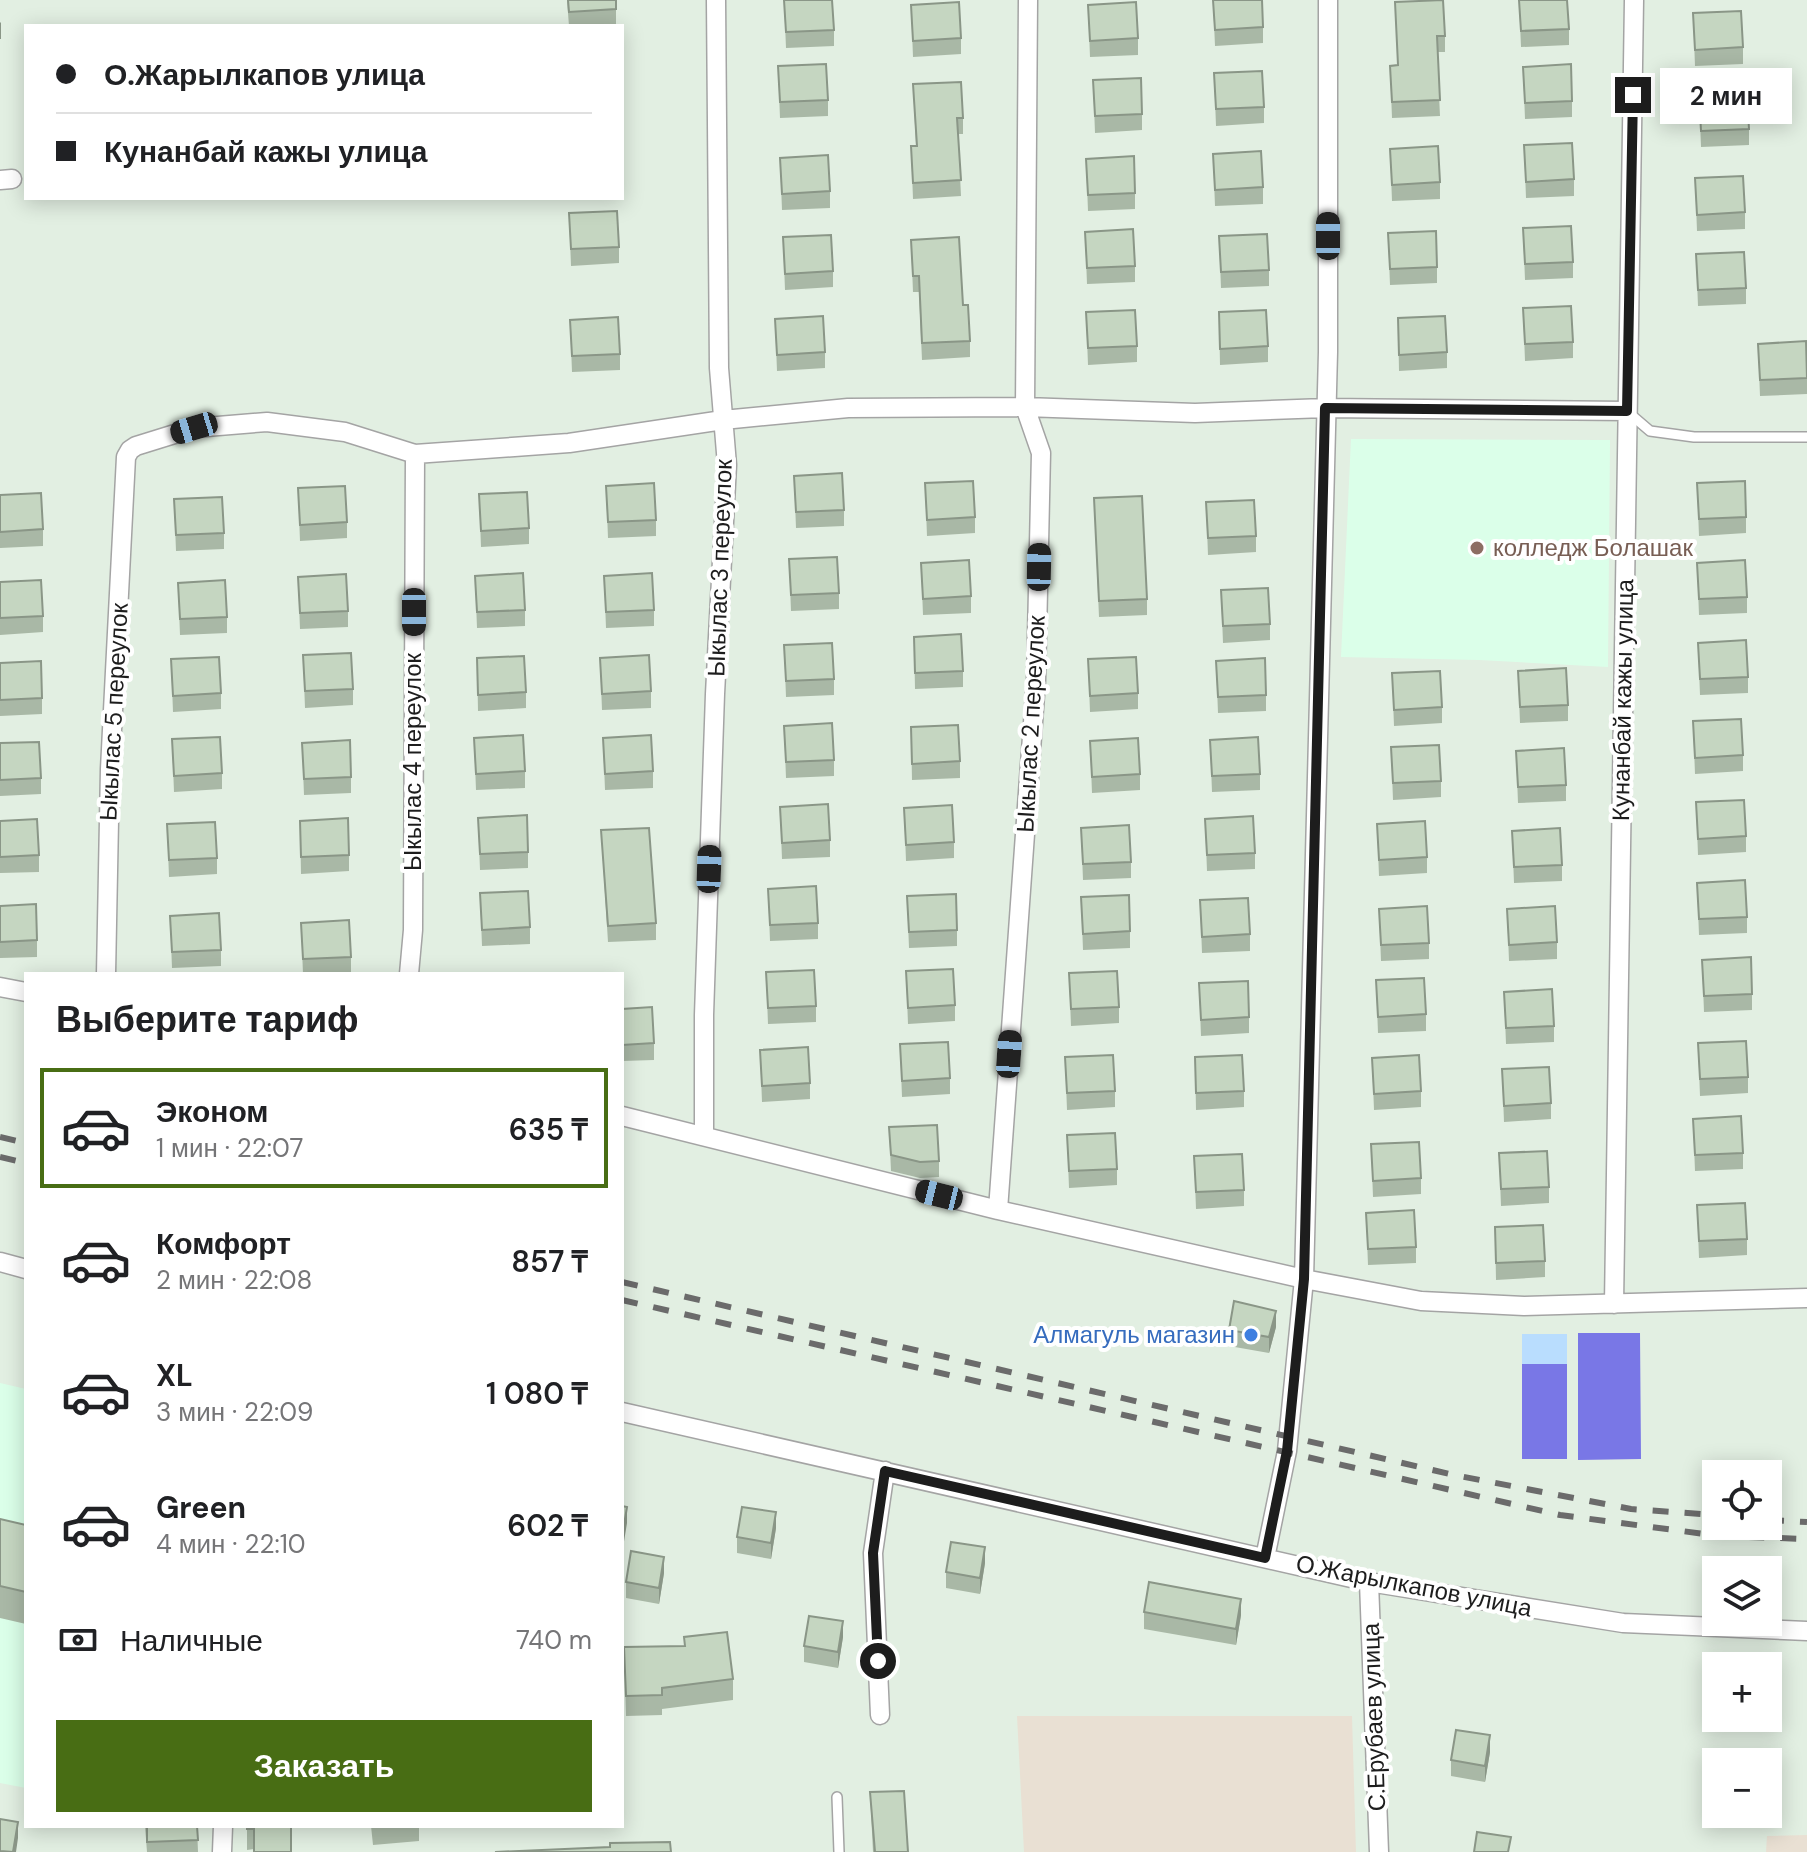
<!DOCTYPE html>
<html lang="ru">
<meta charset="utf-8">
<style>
:root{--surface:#fff;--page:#f6f6f6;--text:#202124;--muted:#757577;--line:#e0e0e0;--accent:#486d14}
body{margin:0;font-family:"DM Sans",sans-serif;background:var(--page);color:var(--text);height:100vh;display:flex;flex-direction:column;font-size:30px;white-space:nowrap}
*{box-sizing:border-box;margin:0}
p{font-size:26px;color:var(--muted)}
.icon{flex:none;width:44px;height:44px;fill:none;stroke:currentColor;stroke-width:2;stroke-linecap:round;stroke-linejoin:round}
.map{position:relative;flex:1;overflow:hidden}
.sheet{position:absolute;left:24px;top:972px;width:600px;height:856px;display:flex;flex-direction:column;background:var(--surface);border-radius:0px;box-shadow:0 4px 20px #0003}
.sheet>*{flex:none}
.hud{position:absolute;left:24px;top:24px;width:600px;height:176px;border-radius:0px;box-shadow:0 4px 20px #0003;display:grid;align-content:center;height:176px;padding:0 32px;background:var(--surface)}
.buttons{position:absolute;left:1702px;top:1460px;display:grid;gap:16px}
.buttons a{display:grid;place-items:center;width:80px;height:80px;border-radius:0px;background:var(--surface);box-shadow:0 4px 20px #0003;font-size:40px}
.end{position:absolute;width:36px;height:36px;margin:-18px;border:10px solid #1d1d1d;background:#fff;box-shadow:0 0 0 4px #fff}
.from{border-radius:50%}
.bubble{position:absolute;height:56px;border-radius:0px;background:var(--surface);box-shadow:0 4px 20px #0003;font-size:26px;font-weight:600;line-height:56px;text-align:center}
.car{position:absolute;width:24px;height:48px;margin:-24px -12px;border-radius:10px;box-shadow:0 0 6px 2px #0007;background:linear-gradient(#222 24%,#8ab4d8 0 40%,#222 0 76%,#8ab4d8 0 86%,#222 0)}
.hud b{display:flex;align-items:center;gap:28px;height:76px;font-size:30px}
.hud b+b{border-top:2px solid var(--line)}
.hud i{width:20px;height:20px;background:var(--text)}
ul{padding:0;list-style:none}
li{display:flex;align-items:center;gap:24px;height:120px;margin:0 16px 12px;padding:0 16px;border:4px solid transparent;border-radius:0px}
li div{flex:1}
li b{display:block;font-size:30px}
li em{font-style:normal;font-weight:600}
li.on{border-color:var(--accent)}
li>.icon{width:72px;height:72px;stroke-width:1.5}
h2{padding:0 32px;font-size:36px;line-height:96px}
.pay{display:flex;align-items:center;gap:20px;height:88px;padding:0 32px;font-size:30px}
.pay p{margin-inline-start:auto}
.button{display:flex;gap:16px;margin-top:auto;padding:16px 32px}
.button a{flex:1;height:92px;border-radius:0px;background:var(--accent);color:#fff;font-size:32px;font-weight:600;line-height:92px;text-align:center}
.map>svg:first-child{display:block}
</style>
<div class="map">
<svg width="1807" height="1852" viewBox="0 0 1807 1852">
<rect width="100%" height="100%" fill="#e2efe2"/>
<path fill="#e9e0d3" d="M1017,1716h335l4,136h-332z
M1807,1835v17h-41l1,-16z"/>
<path fill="#dbffe9" d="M1351,439l259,1 -2,227 -129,-7 -138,-3z
M0,1383l26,6v399l-26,-5z"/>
<path fill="#b9ddfe" d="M1522,1334h45v30h-45z"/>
<path fill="#7977e6" d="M1578,1333h62l1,126 -63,1z
M1522,1364h45v95h-45z"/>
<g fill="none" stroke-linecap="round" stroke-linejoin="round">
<g stroke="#a4a4a4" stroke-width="12">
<path id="service" d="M1629,413l21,18 44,6h113
M837,1797l2,55"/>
</g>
<g stroke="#a4a4a4" stroke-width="21">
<path id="minor" d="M0,180l12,-1
M106,974l4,-205 16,-312 4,-7 6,-4 58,-18 73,-6 78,10 70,22 154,-11 154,-23 125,-12 177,-1 170,6 130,-5 302,3
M409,974l4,-44 2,-476
M0,987l26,5
M622,1116l376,94 306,69 117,22 103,5 283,-8
M704,1136v-121l11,-321 12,-229 -8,-97 -3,-368
M998,1210l38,-529 5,-228 -16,-46 3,-407
M0,1262l26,7
M1614,1304l20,-1304
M622,1412l747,170 254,41 184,8
M1265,1558l22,-107 17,-172 24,-927v-352
M1369,1582l10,270
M880,1715l-7,-162 12,-82
M222,1852l1,-26"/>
</g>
<use href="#service" stroke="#fff" stroke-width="9"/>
<use href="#minor" stroke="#fff" stroke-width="18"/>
<path stroke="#6b6b6b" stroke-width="6" stroke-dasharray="16 16" stroke-linecap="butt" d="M0,1137l26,6
M0,1157l26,6
M622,1282l832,193 177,34 85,6
M622,1300l938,215 160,21 87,3
M1768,1520l39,2"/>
</g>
<path fill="#a9b8a6" d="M567,0h49v26h-47z
M784,0l50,30v16l-48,2z
M1213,0l50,27v16l-48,3z
M1519,0l50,29v16l-48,2z
M1395,2l50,34v16h-8l3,64 -48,2 -2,-52 8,-1z
M911,5l50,33v16l-48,3z
M1088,5l50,33v17l-48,2z
M1693,13l50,34v17l-48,2z
M778,66l50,34v16l-48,2z
M1523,67l49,34v16l-47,2z
M1214,73l50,34v16l-48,3z
M1093,80l49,34v16l-47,3z
M913,84l50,34v16h-5l3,62 -48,3 -2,-53h5z
M1699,95l50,34v16l-48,2z
M1524,145l50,34v17l-48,2z
M1390,149l50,33v17l-48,2z
M1213,154l50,33v17l-48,2z
M780,158l50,33v17l-48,2z
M1086,159l49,34v16l-47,2z
M1695,178l50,34v17l-48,2z
M569,213l50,34v16l-48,3z
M1523,228l50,34v16l-48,2z
M1085,232l50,34v16l-48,2z
M1388,233l49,34v16l-47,2z
M1219,236l50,34v16l-48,2z
M783,237l50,34v16l-48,3z
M911,240l52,65 7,36v16l-48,3 -3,-68h-6z
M1696,254l50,34v16l-48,2z
M1523,308l50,34v16l-48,3z
M1086,312l51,34v16l-49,3z
M1219,312l49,34v16l-48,3z
M1398,318l49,34v16l-48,3z
M775,319l50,33v16l-48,3z
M570,320l50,34v16l-48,2z
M1758,344l49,17v33l-47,2z
M794,476l50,34v16l-48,2z
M925,483l50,34v16l-48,3z
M1697,483l49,34v16l-47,3z
M606,486l50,34v16l-48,2z
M298,488l49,34v16l-47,3z
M479,494l50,34v16l-48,3z
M0,495l43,34v17l-43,2z
M1094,498l53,101v16l-48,2z
M174,499l50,34v16l-48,2z
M1206,502l50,34v16l-48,3z
M789,559l50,34v16l-48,2z
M921,563l50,33v17l-48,2z
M1697,563l50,34v16l-48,2z
M475,576l50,34v16l-48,2z
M604,576l50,34v16l-48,2z
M298,577l50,34v16l-48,2z
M0,582l43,34v16l-43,3z
M178,583l49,34v16l-47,2z
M1221,590l49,34v16l-47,3z
M914,637l49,34v16l-48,2z
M1698,643l50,34v16l-48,2z
M784,645l50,34v16l-48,2z
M303,655l50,34v16l-48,3z
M477,658l49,34v16l-48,3z
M600,658l51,33v17l-49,2z
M171,659l50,34v16l-48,3z
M1088,659l50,34v16l-48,3z
M1216,661l50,34v16l-48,2z
M0,663l42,35v16l-42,2z
M1518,671l50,34v16l-48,2z
M1392,673l50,34v16l-48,3z
M1693,721l50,34v16l-48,3z
M784,726l50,34v16l-48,2z
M911,727l49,34v17l-48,2z
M474,738l51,33v17l-49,2z
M603,738l50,33v17l-48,2z
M172,739l50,34v16l-48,3z
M1210,740l50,34v16l-48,2z
M1090,741l50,33v16l-48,3z
M0,743l41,35v16l-41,2z
M302,743l49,34v16l-47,2z
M1391,747l50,34v16l-48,3z
M1516,751l50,34v16l-48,2z
M1696,802l50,34v16l-48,3z
M780,807l50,33v17l-48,2z
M904,808l50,34v16l-48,3z
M478,818l50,34v16l-48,2z
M1205,819l50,34v16l-48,2z
M0,821l39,34v17l-39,1z
M300,821l49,34v16l-48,3z
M167,824l50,34v16l-48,3z
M1377,824l50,33v16l-48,3z
M1081,828l50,34v16l-48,2z
M601,830l55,93v17l-48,2z
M1512,831l50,34v16l-48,2z
M1697,883l50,34v16l-48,2z
M768,889l50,34v16l-48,2z
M480,893l50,34v17l-48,2z
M907,896l50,34v16l-48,2z
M1081,897l49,34v17l-47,2z
M1200,900l50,34v17l-48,2z
M0,906l37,34v17l-37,1z
M1379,909l50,34v16l-48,2z
M1507,909l50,33v17l-48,2z
M170,916l51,34v16l-49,2z
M301,923l50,34v16l-48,1z
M1702,960l50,34v16l-48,2z
M906,971l49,34v16l-47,3z
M766,972l50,34v16l-48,2z
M1069,973l50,34v16l-48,3z
M1376,980l50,34v17l-48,2z
M1199,983l50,34v16l-48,3z
M1504,992l50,34v16l-48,2z
M622,1009l32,34v17l-32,1z
M1698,1043l50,34v16l-48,3z
M900,1044l50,34v16l-48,3z
M760,1050l50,33v16l-48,3z
M1065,1057l50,34v16l-48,3z
M1195,1057l49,34v16l-48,3z
M1372,1058l49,33v16l-47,3z
M1502,1069l49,34v16l-47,3z
M1693,1119l50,34v16l-48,2z
M889,1127l50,34v16l-19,1 -29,-7z
M1067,1135l50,34v16l-48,3z
M1371,1144l50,34v16l-48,3z
M1499,1153l50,34v16l-48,3z
M1194,1156l50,34v16l-48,3z
M1697,1205l50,34v16l-48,3z
M1366,1213l50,34v16l-48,2z
M1495,1227l50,34v16l-49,3z
M1276,1327l-7,26 -40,-7v-16z
M0,1519l26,6v99l-26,-6z
M776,1528l-5,31 -34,-6v-16z
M985,1563l-5,31 -34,-6v-16z
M664,1573l-5,31 -33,-6v-16z
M1144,1612l97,3 -5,30 -92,-16z
M684,1637l49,42v21l-71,9v6l-36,1 -2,-69 60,-1z
M843,1637l-5,31 -34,-6v-16z
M1490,1752l-5,30 -34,-6v-16z
M870,1792l38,60h-35z
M145,1826h52l1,26h-51z
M247,1826h44l-37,23 -7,1z
M371,1826h48v15l-46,4z"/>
<path fill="#8a9687" d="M1,22v17h-1v-16z
M1276,1311v16l-7,26v-16z
M627,1507v16l-5,31v-17z
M776,1512v16l-5,31v-16z
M985,1547v16l-5,31v-16z
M664,1557v16l-5,31v-16z
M1241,1599v16l-5,30v-16z
M843,1621v16l-5,31v-16z
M1490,1735v17l-5,30v-16z
M18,1822v16l-2,14h-3z"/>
<path fill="#c5d6c1" stroke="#8a9687" stroke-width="2" d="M568,0h48v9l-47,3z
M784,0h48l2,30 -48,2z
M1213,0h49l1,27 -48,3z
M1443,0l2,36h-8l3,64 -48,2 -2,-36 8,-1 -3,-63z
M1519,0h48l2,29 -48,2z
M959,2l2,36 -48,3 -2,-36z
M1136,2l2,36 -48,3 -2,-36z
M1741,11l2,36 -48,3 -2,-37z
M826,64l2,36 -48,2 -2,-36z
M1571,64l1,37 -47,2 -2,-36z
M1262,71l2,36 -48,2 -2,-36z
M1141,78l1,36 -47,2 -2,-36z
M961,82l2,36h-6l4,62 -48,3 -2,-37h6l-4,-62z
M1747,92l2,37 -48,2 -2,-36z
M1572,143l2,36 -48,3 -2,-37z
M1438,146l2,36 -48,3 -2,-36z
M1261,151l2,36 -48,3 -2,-36z
M828,155l2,36 -48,3 -2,-36z
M1134,156l1,37 -47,2 -2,-36z
M1743,176l2,36 -48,3 -2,-37z
M617,211l2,36 -48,2 -2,-36z
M1571,226l2,36 -48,2 -2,-36z
M1133,229l2,37 -48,2 -2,-36z
M1436,231l1,36 -47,2 -2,-36z
M1267,234l2,36 -48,2 -2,-36z
M831,235l2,36 -48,3 -2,-37z
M959,237l4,68h5l2,36 -48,2 -3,-67h-6l-2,-36z
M1744,252l2,36 -48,2 -2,-36z
M1571,306l2,36 -48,2 -2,-36z
M1135,310l2,36 -49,2 -2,-36z
M1266,310l2,36 -48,3 -1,-37z
M823,316l2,36 -48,3 -2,-36z
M1445,316l2,36 -48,3 -1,-37z
M618,317l2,37 -48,2 -2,-36z
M1806,341l1,37 -47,2 -2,-36z
M842,473l2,37 -48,2 -2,-36z
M973,481l2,36 -48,3 -2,-37z
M1745,481l1,36 -47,2 -2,-36z
M654,483l2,37 -48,2 -2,-36z
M345,486l2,36 -47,3 -2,-37z
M527,492l2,36 -48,3 -2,-37z
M41,493l2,36 -43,3v-37z
M1142,496l5,103 -48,2 -5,-103z
M222,497l2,36 -48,2 -2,-36z
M1254,500l2,36 -48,2 -2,-36z
M837,557l2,36 -48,2 -2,-36z
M969,560l2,36 -48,3 -2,-36z
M1745,560l2,37 -48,2 -2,-36z
M523,573l2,37 -48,2 -2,-36z
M652,573l2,37 -48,2 -2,-36z
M346,574l2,37 -48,2 -2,-36z
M41,580l2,36 -43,2v-36z
M225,580l2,37 -47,2 -2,-36z
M1268,588l2,36 -47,2 -2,-36z
M961,634l2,37 -48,2 -1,-36z
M1746,640l2,37 -48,2 -2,-36z
M832,643l2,36 -48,2 -2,-36z
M351,653l2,36 -48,2 -2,-36z
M649,655l2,36 -49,3 -2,-36z
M524,656l2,36 -48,3 -1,-37z
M219,657l2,36 -48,3 -2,-37z
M1136,657l2,36 -48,3 -2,-37z
M1265,658l1,37 -48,2 -2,-36z
M41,661l1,37 -42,2v-37z
M1566,668l2,37 -48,2 -2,-36z
M1440,671l2,36 -48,3 -2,-37z
M1741,719l2,36 -48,3 -2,-37z
M832,723l2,37 -48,2 -2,-36z
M958,725l2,36 -48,3 -1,-37z
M523,735l2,36 -49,3 -2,-36z
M651,735l2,36 -48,3 -2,-36z
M220,737l2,36 -48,3 -2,-37z
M1258,737l2,37 -48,2 -2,-36z
M1138,738l2,36 -48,3 -2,-36z
M350,740l1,37 -47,2 -2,-36z
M39,742l2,36 -41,2v-37z
M1439,745l2,36 -48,2 -2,-36z
M1564,748l2,37 -48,2 -2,-36z
M1744,800l2,36 -48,3 -2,-37z
M828,804l2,36 -48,3 -2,-36z
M952,805l2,37 -48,3 -2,-37z
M527,815l1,37 -48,2 -2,-36z
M1253,816l2,37 -48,2 -2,-36z
M348,818l1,37 -48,2 -1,-36z
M37,819l2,36 -39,2v-36z
M1425,821l2,36 -48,3 -2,-36z
M215,822l2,36 -48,2 -2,-36z
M1129,825l2,37 -48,2 -2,-36z
M649,828l7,95 -48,3 -7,-96z
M1560,828l2,37 -48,2 -2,-36z
M1745,880l2,37 -48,2 -2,-36z
M816,886l2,37 -48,2 -2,-36z
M528,891l2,36 -48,3 -2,-37z
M956,894l1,36 -48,2 -2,-36z
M1129,895l1,36 -47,3 -2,-37z
M1248,898l2,36 -48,3 -2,-37z
M36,904l1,36 -37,2v-36z
M1427,906l2,37 -48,2 -2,-36z
M1555,906l2,36 -48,3 -2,-36z
M219,913l2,37 -49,2 -2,-36z
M349,920l2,37 -48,2 -2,-36z
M1751,957l1,37 -48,2 -2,-36z
M953,969l2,36 -47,3 -2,-37z
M814,970l2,36 -48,2 -2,-36z
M1117,971l2,36 -48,2 -2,-36z
M1424,978l2,36 -48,3 -2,-37z
M1248,981l1,36 -48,3 -2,-37z
M1552,989l2,37 -48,2 -2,-36z
M652,1007l2,36 -32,2v-36z
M1746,1041l2,36 -48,2 -2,-36z
M948,1042l2,36 -48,3 -2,-37z
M808,1047l2,36 -48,3 -2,-36z
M1113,1055l2,36 -48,2 -2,-36z
M1242,1055l2,36 -48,2 -1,-36z
M1419,1055l2,36 -47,3 -2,-36z
M1549,1067l2,36 -47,3 -2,-37z
M1741,1116l2,37 -48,2 -2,-36z
M937,1125l2,36 -19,1 -29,-7 -2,-28z
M1115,1133l2,36 -48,2 -2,-36z
M1419,1142l2,36 -48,3 -2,-37z
M1547,1151l2,36 -48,2 -2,-36z
M1242,1154l2,36 -48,2 -2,-36z
M1745,1203l2,36 -48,2 -2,-36z
M1414,1210l2,37 -48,2 -2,-36z
M1543,1225l2,36 -49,2 -1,-36z
M1234,1301l42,10 -7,26 -40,-7z
M622,1506l5,1 -5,30z
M742,1507l34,5 -5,31 -34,-6z
M0,1519l26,6v67l-26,-6z
M951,1542l34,5 -5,31 -34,-6z
M631,1551l33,6 -5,31 -33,-6z
M1149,1582l92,17 -5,30 -92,-17z
M809,1616l34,5 -5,31 -34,-6z
M727,1632l6,47 -71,9v7l-36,1 -2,-49 61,-1 -1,-9z
M1456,1730l34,5 -5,31 -34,-6z
M904,1791l4,61h-33l-5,-60z
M0,1819l18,3 -5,30 -13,-1z
M147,1826h50l1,14 -51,2z
M247,1826h44v26h-37v-23h-7z
M1477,1832l34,5 -3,15h-34z
M670,1842l1,10h-176l115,-5v-4z"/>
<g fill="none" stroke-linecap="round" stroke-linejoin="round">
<path stroke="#1d1d1d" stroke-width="10" d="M878,1661l-5,-108 12,-82 380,87 22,-107 17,-172 21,-871 302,3 6,-316"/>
</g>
<circle fill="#8d6e63" stroke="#fff" stroke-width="3" cx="1477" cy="548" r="8"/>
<circle fill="#3f7fe0" stroke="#fff" stroke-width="3" cx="1251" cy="1335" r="8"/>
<g text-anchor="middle" stroke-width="8" stroke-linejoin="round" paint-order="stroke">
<g font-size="24" fill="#785e54" stroke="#fff" text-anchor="start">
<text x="1493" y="556">колледж Болашак</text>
</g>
<g font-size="24" fill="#1d1d1d" stroke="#fff">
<text transform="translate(720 568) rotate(-88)" y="8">Ыкылас 3 переулок</text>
<text transform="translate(1623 700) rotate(-89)" y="8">Кунанбай кажы улица</text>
<text transform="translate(114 712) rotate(-87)" y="8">Ыкылас 5 переулок</text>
<text transform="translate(1031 724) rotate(-87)" y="8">Ыкылас 2 переулок</text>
<text transform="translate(413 762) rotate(-90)" y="8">Ыкылас 4 переулок</text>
<text transform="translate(1414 1586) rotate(11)" y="8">О.Жарылкапов улица</text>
<text transform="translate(1374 1717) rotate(-92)" y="8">С.Ерубаев улица</text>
</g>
<g font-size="24" fill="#366cbe" stroke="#fff" text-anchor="end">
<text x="1235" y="1343">Алмагуль магазин</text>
</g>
</g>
</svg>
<div class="buttons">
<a><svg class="icon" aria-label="locate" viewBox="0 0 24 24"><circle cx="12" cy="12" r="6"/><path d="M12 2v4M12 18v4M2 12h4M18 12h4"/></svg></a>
<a><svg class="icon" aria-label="layers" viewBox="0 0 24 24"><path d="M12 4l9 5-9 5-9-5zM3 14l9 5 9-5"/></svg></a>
<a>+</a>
<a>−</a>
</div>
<i class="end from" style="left:878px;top:1661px"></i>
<i class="end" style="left:1633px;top:95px"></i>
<div class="bubble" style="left:1660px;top:68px;width:132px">2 мин</div>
<i class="car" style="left:1328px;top:236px;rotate:0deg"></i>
<i class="car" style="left:194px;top:428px;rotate:253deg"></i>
<i class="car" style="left:1039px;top:567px;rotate:1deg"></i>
<i class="car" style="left:414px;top:612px;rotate:180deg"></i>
<i class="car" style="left:709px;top:869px;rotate:2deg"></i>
<i class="car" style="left:1009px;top:1054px;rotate:4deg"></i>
<i class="car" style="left:939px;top:1195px;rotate:284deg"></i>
<div class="hud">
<b><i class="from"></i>О.Жарылкапов улица</b>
<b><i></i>Кунанбай кажы улица</b>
</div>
<section class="sheet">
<h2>Выберите тариф</h2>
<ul>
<li class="on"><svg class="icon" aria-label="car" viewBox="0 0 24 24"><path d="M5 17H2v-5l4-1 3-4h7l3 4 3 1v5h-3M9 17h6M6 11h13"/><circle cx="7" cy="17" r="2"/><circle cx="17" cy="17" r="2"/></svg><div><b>Эконом</b><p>1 мин · 22:07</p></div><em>635 ₸</em></li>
<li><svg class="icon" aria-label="car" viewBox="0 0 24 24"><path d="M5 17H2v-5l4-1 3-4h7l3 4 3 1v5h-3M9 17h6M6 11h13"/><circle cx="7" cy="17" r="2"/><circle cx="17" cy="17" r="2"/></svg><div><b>Комфорт</b><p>2 мин · 22:08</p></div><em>857 ₸</em></li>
<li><svg class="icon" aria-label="car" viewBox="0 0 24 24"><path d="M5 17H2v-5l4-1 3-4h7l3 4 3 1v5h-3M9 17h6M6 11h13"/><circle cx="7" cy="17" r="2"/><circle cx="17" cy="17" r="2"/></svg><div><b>XL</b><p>3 мин · 22:09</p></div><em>1 080 ₸</em></li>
<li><svg class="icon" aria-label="car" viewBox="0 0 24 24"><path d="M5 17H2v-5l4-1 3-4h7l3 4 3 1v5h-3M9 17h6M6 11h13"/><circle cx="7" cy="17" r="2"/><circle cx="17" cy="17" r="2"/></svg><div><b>Green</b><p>4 мин · 22:10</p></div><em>602 ₸</em></li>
</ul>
<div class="pay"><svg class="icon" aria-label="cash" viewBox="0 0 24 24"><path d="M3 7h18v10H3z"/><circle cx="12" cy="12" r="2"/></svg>Наличные<p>740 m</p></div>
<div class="button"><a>Заказать</a></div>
</section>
</div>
